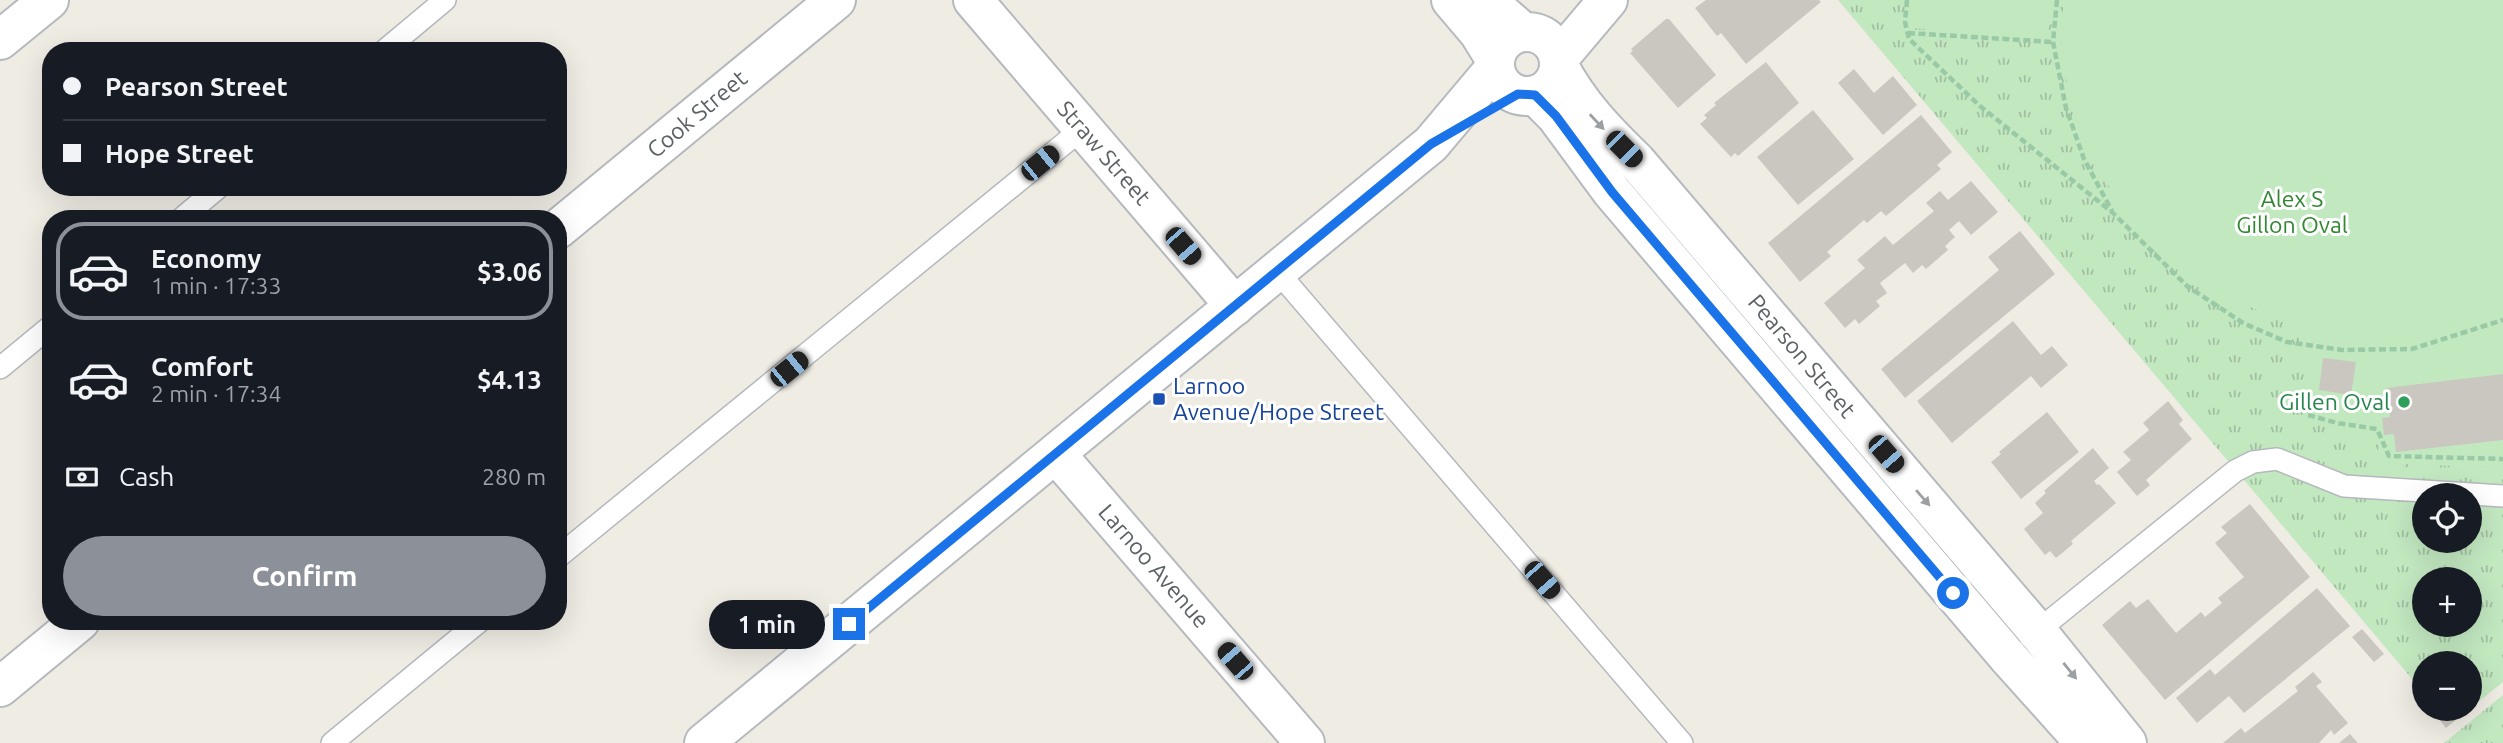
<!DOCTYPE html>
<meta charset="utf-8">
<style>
:root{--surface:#171b24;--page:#242831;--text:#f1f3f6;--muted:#9ea1a6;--line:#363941;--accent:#8c9099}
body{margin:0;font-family:Ubuntu,sans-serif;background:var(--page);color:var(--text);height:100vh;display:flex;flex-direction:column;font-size:26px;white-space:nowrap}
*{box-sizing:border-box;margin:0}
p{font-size:23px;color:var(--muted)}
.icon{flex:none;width:38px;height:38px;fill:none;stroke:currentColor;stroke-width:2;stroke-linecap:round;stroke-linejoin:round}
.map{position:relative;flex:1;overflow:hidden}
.drawer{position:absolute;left:42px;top:210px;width:525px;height:420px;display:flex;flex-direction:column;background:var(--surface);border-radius:28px;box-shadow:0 7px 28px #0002}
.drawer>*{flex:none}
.top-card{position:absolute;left:42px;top:42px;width:525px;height:154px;border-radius:28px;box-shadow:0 7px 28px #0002;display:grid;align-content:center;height:154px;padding:0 21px;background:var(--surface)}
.fabs{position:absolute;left:2412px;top:483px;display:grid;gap:14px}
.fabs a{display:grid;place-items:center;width:70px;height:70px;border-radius:50%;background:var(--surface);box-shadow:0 7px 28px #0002;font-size:35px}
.end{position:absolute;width:32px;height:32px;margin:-16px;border:9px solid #1a73e8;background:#fff;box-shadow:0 0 0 4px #fff}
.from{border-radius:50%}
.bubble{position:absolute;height:49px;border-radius:24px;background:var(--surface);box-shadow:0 7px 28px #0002;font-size:23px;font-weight:700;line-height:49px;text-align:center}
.car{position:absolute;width:21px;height:42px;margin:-21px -10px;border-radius:9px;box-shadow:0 0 5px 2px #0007;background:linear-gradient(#222 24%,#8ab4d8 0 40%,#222 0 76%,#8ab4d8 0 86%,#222 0)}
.top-card b{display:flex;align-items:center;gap:24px;height:66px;font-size:26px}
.top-card b+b{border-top:2px solid var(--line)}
.top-card i{width:18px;height:18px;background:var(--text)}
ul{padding:12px 0 0;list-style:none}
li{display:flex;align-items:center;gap:21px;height:98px;margin:0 14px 10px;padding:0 7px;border:4px solid transparent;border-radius:28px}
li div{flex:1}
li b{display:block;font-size:26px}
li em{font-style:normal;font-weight:700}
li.active{border-color:var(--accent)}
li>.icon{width:63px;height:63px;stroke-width:1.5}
.pay{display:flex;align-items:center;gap:18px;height:77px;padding:0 21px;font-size:26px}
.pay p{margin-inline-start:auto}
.button{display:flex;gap:14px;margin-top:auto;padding:14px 21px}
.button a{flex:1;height:80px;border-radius:42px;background:var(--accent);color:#fff;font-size:28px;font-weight:700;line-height:80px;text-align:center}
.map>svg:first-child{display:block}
</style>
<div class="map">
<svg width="2503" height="743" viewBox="0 0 2503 743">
<defs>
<pattern id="grass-tufts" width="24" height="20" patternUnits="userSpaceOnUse" patternTransform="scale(1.75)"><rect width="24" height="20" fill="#c2e8c0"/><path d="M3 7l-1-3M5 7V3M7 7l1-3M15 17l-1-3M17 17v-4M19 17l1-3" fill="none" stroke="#a1bfa0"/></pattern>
</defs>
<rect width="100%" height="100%" fill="#efece4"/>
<path fill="url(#grass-tufts)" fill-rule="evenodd" d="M1838,0h665v682l-52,42 -14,-15h32v-46h-45v30zM2424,495h45v46h-45zM2424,579h45v46h-45z
M2503,695v48h-59z"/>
<path fill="#c2e8c0" d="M1915,0h136l-3,36 -136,-8z
M2064,0h439v468l-99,-4 -1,6 -4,4 -24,-2 4,-29c-26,-5 -49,-16 -74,-21l1,-39 -6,-44 3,-21c-42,-2 -65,-15 -99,-37 -66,-42 -112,-105 -133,-181 -5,-20 -10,-41 -10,-63 0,-12 2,-25 3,-37z"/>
<path fill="#cac7c1" d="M1706,0h113l2,2 -75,62 -25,-31 -4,3 -22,-28z
M1666,19h3l47,56 -38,33 -48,-55 3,-2 -2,-2z
M1766,62l33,41 -61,53 -3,-3 -4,4 -31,-33 7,-6 -3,-3 12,-10 -2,-2z
M1854,69l20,24 19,-17 24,29 -34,30 -45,-52z
M1813,110l41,49 -56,46 -41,-48z
M1921,115l31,37 -15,13 4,4 -55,47 -5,-5 -14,12 -3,-3 -37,32 4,4 -31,26 -32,-39z
M1971,181l27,31 -27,23 -12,-14 -10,9 6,7 -10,9 3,4 -22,19 -4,-4 -9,8 -8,-10 -25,20 7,10 -11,8 4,5 -21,18 -4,-5 -10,9 -21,-25 41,-35 -8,-8 28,-24 8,9 41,-34 -8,-8 14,-12 8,9z
M2020,231l35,43 -150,124 -24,-29 118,-99 -11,-13z
M2013,321l28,34 11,-9 16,19 -27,23 -10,-12 -79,67 -35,-42z
M2323,358l33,4 -5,33 -32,-5z
M2503,374v66l-107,12 -2,-18 -10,1 -2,-17 8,-1 -4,-29z
M2168,401l15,19 -4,4 13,15 -46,41 4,5 -13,11 -20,-24 14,-12 -8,-8 26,-22 -6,-7z
M2047,412l32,40 -58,47 -30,-37 10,-8 -2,-2z
M2093,448l16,20 -15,13 3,4 2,-1 17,19 -45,38 2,3 -17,14 -6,-7 -5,4 -21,-26 19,-16 -8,-10 11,-10 -2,-2z
M2250,504l60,73 -145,123 -63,-75 28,-24 6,7 12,-9 28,34 25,-21 4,5 17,-14 -4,-5 26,-21 -29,-34 12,-10 -6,-6z
M2317,588l33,38 -106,87 -15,-17 -32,27 -21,-25 34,-29 5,6z
M2362,629l22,25 -10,8 -22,-25z
M2313,672l9,10 -6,4 32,37 -14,12 -3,-5 -12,13h-96l18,-15 4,5 53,-42 -3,-4z
M2431,709h35l1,1 -21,18z
M2350,734l8,9h-19z"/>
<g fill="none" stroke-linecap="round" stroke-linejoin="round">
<g stroke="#b5b8bc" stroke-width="24">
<path id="lane" d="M384,51l61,-51
M181,219l38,-32
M1277,271l405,472
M0,368l51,-42
M558,557l524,-428
M2030,637l205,-166 18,-9 24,-3 67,27 159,10
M332,743l148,-122"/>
</g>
<g stroke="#b5b8bc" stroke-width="42">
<path id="street" d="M973,0l262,306
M0,40l49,-40
M558,229l278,-229
M1056,454l249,289
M0,687l80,-66"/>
</g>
<g stroke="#b6babf" stroke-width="42">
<path id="secondary" d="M1451,0l28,33 16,26
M1486,0l37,32
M1495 64a32 32 0 1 1 64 0a32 32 0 1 1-64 0Z
M1559,58l49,-58
M1559,66c20,38 46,65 77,95l401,470 90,112
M1535,95l21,21 56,76 395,464 78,87
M704,743l727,-599 64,-76"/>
</g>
<path stroke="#99c9a5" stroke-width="4.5" stroke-dasharray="7 3.5" stroke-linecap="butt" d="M1907,0l-2,22 4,17 71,67 133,107 74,73 56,37 44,19 55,8 70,-1 91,-29
M2057,0l-4,42 13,66 18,51 28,52
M1908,33l145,9
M2308,415l29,8 40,6 12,27 114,3"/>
<use href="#lane" stroke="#fff" stroke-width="21"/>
<use href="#street" stroke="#fff" stroke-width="38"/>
<use href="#secondary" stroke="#fff" stroke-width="38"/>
</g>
<defs><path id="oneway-solid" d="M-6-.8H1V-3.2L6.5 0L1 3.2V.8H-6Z" transform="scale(1.75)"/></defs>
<g fill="#9da0a3">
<use href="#oneway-solid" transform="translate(1597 122) rotate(47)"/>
<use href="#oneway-solid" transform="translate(1923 498) rotate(49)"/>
<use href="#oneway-solid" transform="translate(2070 671) rotate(51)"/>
</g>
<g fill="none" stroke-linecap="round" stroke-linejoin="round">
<path stroke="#1a73e8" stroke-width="9" d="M849,624l582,-480 87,-50 17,1 21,21 56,76 341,401"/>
</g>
<rect fill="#1a4fb4" stroke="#fff" stroke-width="2.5" x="1152" y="392" width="14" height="14" rx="3.5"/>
<circle fill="#2e9e5b" stroke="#fff" stroke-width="2.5" cx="2404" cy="402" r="7"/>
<g text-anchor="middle" stroke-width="6" stroke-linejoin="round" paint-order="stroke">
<g font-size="23" fill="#5c6166" stroke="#fff">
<text transform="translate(697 114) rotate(-40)" y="8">Cook Street</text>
<text transform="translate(1104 153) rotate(49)" y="8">Straw Street</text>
<text transform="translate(1802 356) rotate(50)" y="8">Pearson Street</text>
<text transform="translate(1154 566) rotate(49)" y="8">Larnoo Avenue</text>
</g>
<g font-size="23" fill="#328732" stroke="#fff">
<text x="2292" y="207">Alex S<tspan x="2292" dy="26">Gillon Oval</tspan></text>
</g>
<g font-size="23" fill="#164399" stroke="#fff" text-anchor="start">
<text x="1173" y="394">Larnoo<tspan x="1173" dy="26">Avenue/Hope Street</tspan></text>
</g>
<g font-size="23" fill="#27864d" stroke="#fff" text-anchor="end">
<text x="2390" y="410">Gillen Oval</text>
</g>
</g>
</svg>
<div class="fabs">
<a><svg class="icon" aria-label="locate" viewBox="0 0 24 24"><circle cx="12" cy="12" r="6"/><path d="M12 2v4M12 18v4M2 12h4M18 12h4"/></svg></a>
<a>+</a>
<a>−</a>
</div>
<i class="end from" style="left:1953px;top:593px"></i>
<i class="end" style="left:849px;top:624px"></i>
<div class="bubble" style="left:709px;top:600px;width:116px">1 min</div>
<i class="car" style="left:1624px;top:149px;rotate:135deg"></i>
<i class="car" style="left:1040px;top:163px;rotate:51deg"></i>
<i class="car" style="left:1183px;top:246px;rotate:139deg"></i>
<i class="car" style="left:789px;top:369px;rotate:51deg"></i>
<i class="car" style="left:1886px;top:454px;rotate:139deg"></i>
<i class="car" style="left:1542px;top:580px;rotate:139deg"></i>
<i class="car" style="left:1235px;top:661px;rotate:319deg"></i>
<div class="top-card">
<b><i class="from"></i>Pearson Street</b>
<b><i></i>Hope Street</b>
</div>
<section class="drawer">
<ul>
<li class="active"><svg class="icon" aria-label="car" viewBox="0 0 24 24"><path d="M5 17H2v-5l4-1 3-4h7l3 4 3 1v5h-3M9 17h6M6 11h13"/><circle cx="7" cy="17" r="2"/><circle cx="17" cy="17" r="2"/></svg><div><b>Economy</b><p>1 min · 17:33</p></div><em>$3.06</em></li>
<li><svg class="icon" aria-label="car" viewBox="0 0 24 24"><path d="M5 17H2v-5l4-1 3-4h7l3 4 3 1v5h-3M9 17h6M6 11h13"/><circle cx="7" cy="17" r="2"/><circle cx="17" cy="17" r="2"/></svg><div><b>Comfort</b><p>2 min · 17:34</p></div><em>$4.13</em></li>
</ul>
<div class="pay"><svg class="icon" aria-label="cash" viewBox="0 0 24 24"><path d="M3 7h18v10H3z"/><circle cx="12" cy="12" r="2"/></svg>Cash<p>280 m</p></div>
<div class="button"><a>Confirm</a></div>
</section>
</div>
